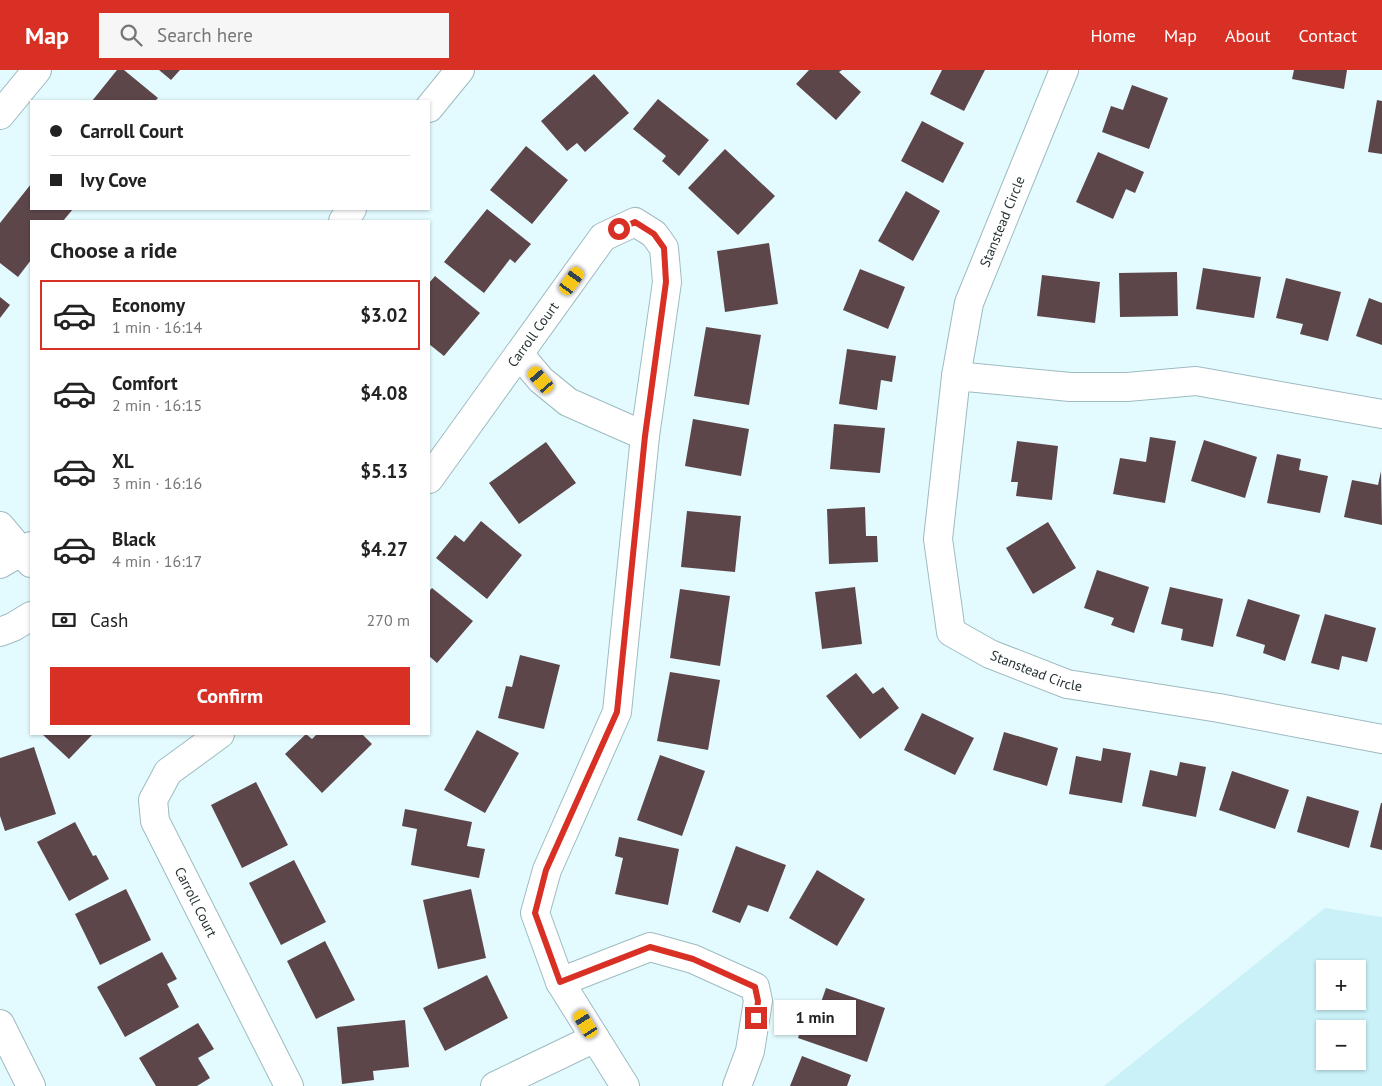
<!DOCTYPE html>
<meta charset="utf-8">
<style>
:root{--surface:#fff;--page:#f6f6f6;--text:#222;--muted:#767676;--line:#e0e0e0;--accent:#d93025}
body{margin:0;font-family:"PT Sans",sans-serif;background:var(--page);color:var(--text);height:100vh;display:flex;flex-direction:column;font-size:19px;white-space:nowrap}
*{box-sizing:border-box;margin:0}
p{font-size:16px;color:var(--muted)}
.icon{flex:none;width:28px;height:28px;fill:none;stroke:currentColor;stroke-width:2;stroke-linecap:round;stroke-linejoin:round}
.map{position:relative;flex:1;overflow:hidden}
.sheet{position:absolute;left:30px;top:150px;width:400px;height:515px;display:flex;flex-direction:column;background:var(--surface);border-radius:0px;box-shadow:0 1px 4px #0004}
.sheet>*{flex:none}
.banner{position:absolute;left:30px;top:30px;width:400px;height:110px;border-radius:0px;box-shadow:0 1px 4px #0004;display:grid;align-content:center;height:110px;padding:0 20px;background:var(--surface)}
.controls{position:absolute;left:1316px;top:890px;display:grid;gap:10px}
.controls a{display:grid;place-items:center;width:50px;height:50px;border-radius:0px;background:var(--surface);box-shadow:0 1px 4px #0004;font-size:25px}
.end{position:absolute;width:22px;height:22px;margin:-11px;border:6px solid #d93025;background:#fff;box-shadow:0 0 0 2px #fff}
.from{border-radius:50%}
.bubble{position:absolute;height:35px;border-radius:0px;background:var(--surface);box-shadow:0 1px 4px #0004;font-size:16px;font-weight:700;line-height:35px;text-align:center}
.car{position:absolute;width:15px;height:30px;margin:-15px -8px;border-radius:6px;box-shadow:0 0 4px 1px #0007;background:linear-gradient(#f5c518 24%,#345 0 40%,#f5c518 0 76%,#345 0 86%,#f5c518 0)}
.banner b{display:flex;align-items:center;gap:18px;height:48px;font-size:19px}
.banner b+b{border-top:1px solid var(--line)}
.banner i{width:12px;height:12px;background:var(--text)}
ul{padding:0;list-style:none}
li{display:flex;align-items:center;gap:15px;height:70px;margin:0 10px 8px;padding:0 10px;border:2px solid transparent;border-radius:0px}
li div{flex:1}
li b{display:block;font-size:19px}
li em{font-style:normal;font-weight:700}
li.on{border-color:var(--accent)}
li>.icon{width:45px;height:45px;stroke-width:1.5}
h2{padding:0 20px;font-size:22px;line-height:60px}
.pay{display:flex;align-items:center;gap:12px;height:55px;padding:0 20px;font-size:19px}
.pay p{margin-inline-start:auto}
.cta{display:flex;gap:10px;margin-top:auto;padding:10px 20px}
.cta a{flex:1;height:58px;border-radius:0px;background:var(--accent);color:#fff;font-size:20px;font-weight:700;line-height:58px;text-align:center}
header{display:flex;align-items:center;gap:30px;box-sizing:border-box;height:70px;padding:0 25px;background:var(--accent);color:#fff}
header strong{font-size:24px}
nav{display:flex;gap:28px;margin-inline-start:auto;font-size:18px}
.search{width:350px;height:45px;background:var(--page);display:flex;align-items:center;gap:12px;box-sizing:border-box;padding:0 18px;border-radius:0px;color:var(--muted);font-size:19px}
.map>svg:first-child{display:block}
</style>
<header>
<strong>Map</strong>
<div class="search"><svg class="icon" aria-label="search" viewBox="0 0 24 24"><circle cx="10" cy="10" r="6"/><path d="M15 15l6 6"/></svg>Search here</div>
<nav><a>Home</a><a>Map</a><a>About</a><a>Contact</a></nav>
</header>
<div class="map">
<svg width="1382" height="1016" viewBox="0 0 1382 1016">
<rect width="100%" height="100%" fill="#e3fbff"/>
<path fill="#caf1f8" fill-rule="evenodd" d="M1325,838l57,9v169h-278zM1325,899h33v32h-33zM1325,959h33v32h-33z"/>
<path fill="#5d464a" d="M117,0h7l34,28 -3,3h-63z
M159,0h21l-9,10z
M809,0h33l-3,2 22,20 -25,28 -40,-36z
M942,0h43l-21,41 -34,-17z
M1294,0h53l-3,19 -52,-10z
M594,4l35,39 -44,39 -8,-9 -10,8 -26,-30z
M1132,15l36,13 -19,51 -47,-17 9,-26 12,4z
M658,29l51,41 -30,36 -17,-15 4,-5 -33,-27z
M1377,30l5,1v53l-14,-2z
M922,51l42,22 -21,40 -42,-22z
M526,76l42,34 -36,44 -42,-34z
M725,79l50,47 -37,39 -50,-47z
M1098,82l46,20 -9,21 -9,-4 -13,30 -37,-17z
M31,114v25h42l-10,12h-32v39l-13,17 -18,-14v-40z
M906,121l34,20 -27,50 -35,-20z
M487,139l44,35 -16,19 -5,-4 -26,34 -40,-31z
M769,173l9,61 -53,8 -8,-61z
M1203,198l58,9 -7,41 -58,-9z
M860,199l45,18 -17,42 -45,-19z
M1177,202l1,44 -58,1 -1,-44z
M1042,205l58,7 -5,41 -58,-7z
M435,206l45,37 -36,43 -15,-12v-61z
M1286,208l55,14 -13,49 -28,-7 3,-10 -27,-6z
M0,227l10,8 -10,13z
M1369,228l13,5v42l-26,-9z
M706,257l55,8 -12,70 -55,-9z
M847,279l49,7 -4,26 -11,-2 -4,30 -38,-6z
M693,349l56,10 -8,47 -56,-10z
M834,354l51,4 -5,45 -50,-4z
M1150,367l26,4 -11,62 -52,-9 7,-36 26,4z
M1204,370l53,17 -12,41 -54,-17z
M1017,371l41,5 -6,54 -36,-4 2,-14h-7z
M546,372l30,41 -57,41 -30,-41z
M1277,384l24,5 -2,11 29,6 -8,37 -53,-10z
M1381,401l1,54 -38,-8 8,-37 26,5z
M865,437l1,29h11l1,26 -49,2 -2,-55z
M687,441l54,5 -6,56 -54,-5z
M481,451l41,34 -35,44 -51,-41 19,-23 9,7z
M1048,452l28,46 -43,26 -27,-46z
M1097,500l52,17 -15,46 -23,-8 3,-7 -30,-10z
M855,517l7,57 -40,5 -7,-57z
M1170,517l53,12 -10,48 -32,-7 2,-11 -22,-5z
M432,518l41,33 -36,42 -8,-7v-65z
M680,519l50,7 -10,70 -50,-8z
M1248,529l52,16 -15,46 -22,-8 2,-8 -29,-9z
M1325,544l51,14 -9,34 -25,-6 -3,14 -28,-7z
M520,585l40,10 -16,64 -46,-11 8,-32 6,1z
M670,602l50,8 -12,70 -51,-9z
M856,603l17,21 10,-7 16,21 -39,31 -34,-43z
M922,643l52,25 -19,37 -51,-25z
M477,660l42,23 -34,60 -41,-23z
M1004,662l54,16 -11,38 -54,-16z
M42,664h51l-24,25z
M306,664l6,5 5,-5h45l10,10 -50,49 -37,-39z
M34,677l22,67 -51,17 -5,-15v-58z
M1103,678l28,5 -9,50 -53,-9 7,-38 25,5z
M660,685l45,16 -23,65 -45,-16z
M1180,692l26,5 -10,50 -54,-11 8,-36 27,6z
M1232,701l57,19 -14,39 -56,-19z
M256,712l32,63 -46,23 -31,-63z
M1307,726l52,15 -10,37 -52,-16z
M1381,733h1v47l-12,-3z
M405,739l67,13 -5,24 18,3 -6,29 -68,-13 6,-36 -15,-3z
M75,752l18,34 3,-1 13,24 -40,22 -32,-59z
M619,767l60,12 -11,56 -53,-11 8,-36 -8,-2z
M736,776l50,19 -18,47 -20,-7 -8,18 -28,-11z
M294,790l32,62 -45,23 -32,-62z
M817,800l48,29 -28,47 -48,-28z
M126,819l25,51 -51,25 -25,-51z
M471,819l15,69 -48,11 -15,-69z
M325,871l30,59 -39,19 -29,-58z
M162,882l15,27 -10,5 12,23 -54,30 -28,-50z
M487,905l21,43 -63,33 -22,-43z
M826,918l59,20 -18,54 -69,-24 10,-31 10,4z
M405,950l4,47 -36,4 1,9 -32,4 -5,-57z
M198,953l16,26 -16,9 12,20 -13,8h-41l-17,-28z
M802,986l49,19 -4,11h-57z"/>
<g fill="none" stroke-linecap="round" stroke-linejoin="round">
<g stroke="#9ebbc0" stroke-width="30">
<g id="minor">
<path d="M0,45l37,-45"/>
<path d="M519,284l22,26 27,22 77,34"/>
<path id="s1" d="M956,306l13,-73 95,-233"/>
<path id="s2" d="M1382,344l-186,-33 -69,6h-57l-114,-11 -18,163 13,93 39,22 77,30 152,24 163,31"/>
<path id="s3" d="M429,409l174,-242 32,-15 19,12 10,14 3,34 -22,154 -28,276 -70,158 -12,43 25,69 65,104"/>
<path d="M0,456l31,37"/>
<path id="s4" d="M220,664l-52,38 -15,28 2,21 134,265"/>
<path d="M560,912l90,-35 43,12 62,28 3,14 -8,50 -13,35"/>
<path d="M495,1016l100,-48"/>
</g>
</g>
<g stroke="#9ebbc0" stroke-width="30">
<path id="tertiary" d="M429,38l31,-38
M343,151l9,-12
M0,494l31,-18
M0,562l13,-5 18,-11
M0,954l31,62"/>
</g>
<use href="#minor" stroke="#fff" stroke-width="28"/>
<use href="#tertiary" stroke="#fff" stroke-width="28"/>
</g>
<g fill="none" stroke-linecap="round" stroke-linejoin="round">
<path stroke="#d93025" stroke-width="6" d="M619,159l16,-7 19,12 10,14 2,34 -21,154 -28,276 -71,158 -11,43 25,69 90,-35 43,12 62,28 3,14 -2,17"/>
</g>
<g text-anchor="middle" stroke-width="5" stroke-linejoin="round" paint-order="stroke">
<g font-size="14" fill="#273234" stroke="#e3fbff">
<text dy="5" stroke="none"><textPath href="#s1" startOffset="162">Stanstead Circle</textPath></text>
<text dy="5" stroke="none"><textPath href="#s3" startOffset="178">Carroll Court</textPath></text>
<text dy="5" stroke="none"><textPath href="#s2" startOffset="782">Stanstead Circle</textPath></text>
<text dy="5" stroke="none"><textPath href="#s4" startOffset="208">Carroll Court</textPath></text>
</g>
</g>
</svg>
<div class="controls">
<a>+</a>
<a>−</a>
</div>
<i class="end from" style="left:619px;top:159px"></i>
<i class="end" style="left:756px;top:948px"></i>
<div class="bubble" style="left:774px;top:930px;width:82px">1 min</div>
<i class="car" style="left:572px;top:211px;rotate:36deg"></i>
<i class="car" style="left:541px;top:310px;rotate:319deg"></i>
<i class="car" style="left:586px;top:954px;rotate:328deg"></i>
<div class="banner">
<b><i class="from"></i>Carroll Court</b>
<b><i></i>Ivy Cove</b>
</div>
<section class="sheet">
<h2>Choose a ride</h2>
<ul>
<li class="on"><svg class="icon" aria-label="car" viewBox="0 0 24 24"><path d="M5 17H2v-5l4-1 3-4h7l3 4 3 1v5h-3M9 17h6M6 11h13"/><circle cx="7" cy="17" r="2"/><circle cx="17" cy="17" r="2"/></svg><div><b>Economy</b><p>1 min · 16:14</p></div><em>$3.02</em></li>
<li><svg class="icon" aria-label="car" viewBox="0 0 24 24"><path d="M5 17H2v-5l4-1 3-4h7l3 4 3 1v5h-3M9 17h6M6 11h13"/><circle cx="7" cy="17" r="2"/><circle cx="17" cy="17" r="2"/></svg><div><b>Comfort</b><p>2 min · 16:15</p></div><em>$4.08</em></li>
<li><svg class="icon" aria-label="car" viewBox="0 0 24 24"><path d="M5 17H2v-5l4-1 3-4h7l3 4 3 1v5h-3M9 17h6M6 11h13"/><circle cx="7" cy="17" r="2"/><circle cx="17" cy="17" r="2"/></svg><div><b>XL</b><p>3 min · 16:16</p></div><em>$5.13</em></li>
<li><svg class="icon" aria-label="car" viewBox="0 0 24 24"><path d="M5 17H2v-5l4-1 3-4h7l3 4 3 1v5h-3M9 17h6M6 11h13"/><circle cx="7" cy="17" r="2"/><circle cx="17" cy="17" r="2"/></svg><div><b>Black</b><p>4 min · 16:17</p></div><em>$4.27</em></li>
</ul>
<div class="pay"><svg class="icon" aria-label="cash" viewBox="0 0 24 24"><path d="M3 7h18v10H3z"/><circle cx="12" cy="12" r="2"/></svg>Cash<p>270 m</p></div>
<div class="cta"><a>Confirm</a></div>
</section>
</div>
